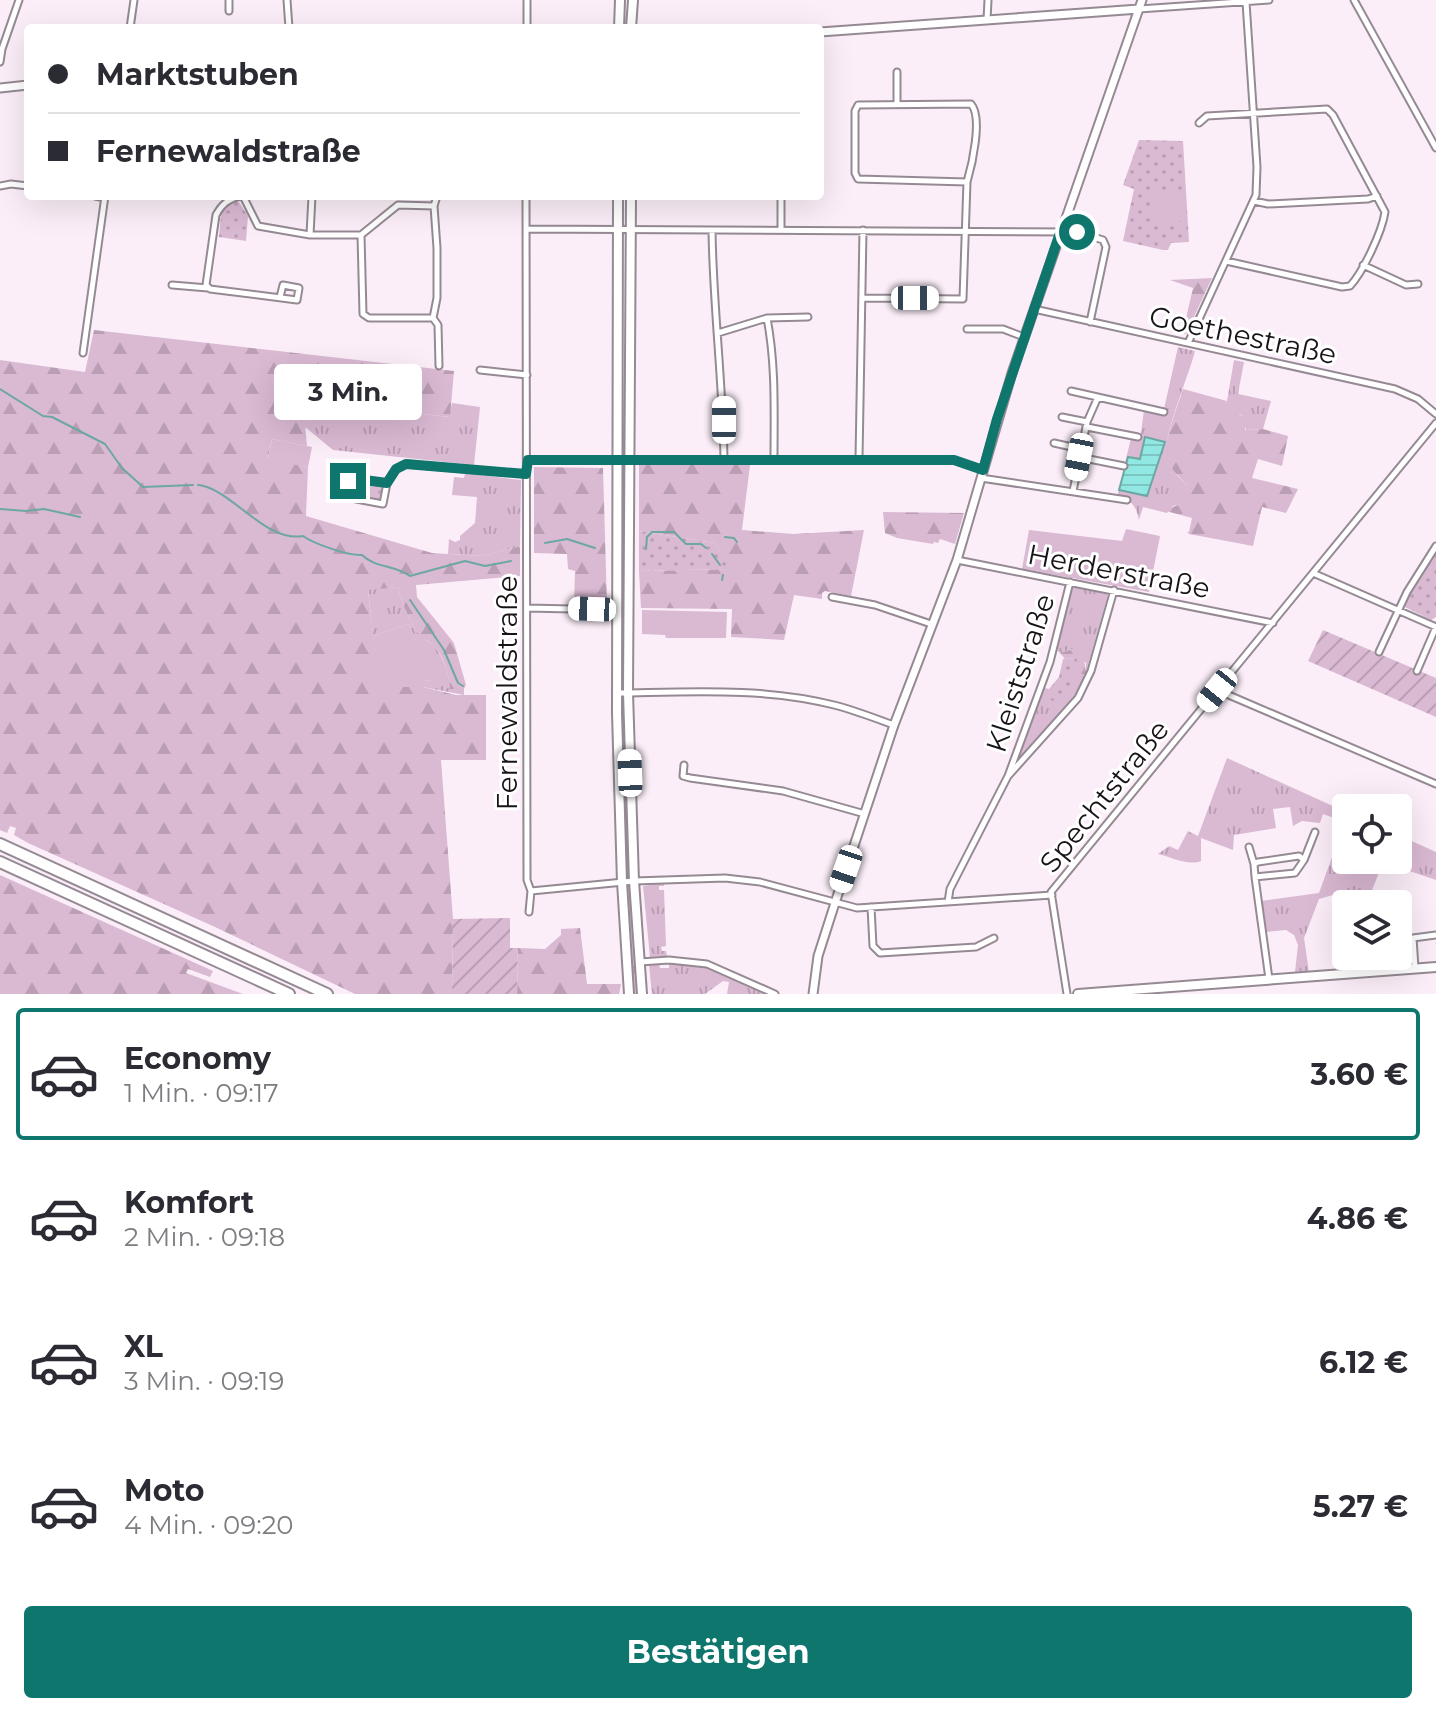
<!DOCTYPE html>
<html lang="de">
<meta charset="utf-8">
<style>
:root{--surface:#fff;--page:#f7f7f7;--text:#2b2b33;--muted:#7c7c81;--line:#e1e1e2;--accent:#0f766e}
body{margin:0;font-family:Montserrat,sans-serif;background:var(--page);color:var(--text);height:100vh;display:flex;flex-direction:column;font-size:30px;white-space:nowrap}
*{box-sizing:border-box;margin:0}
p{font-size:26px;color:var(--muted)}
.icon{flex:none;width:44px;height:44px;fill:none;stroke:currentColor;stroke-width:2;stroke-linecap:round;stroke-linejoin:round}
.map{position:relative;height:994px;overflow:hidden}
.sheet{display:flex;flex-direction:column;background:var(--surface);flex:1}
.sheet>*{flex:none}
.hud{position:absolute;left:24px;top:24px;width:800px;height:176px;border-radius:8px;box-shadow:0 8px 32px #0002;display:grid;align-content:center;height:176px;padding:0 24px;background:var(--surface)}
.tools{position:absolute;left:1332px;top:794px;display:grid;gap:16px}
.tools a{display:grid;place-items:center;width:80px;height:80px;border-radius:8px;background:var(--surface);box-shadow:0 8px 32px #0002;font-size:40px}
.end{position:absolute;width:36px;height:36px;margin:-18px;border:10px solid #0f766e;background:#fff;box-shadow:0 0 0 4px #fff}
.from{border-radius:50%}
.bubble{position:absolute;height:56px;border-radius:8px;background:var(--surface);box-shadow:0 8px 32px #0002;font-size:26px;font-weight:700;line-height:56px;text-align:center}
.car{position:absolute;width:24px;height:48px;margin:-24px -12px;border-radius:10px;box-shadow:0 0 6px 2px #0007;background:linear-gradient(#fff 24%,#345 0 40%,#fff 0 76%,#345 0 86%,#fff 0)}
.hud b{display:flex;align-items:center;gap:28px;height:76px;font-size:30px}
.hud b+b{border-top:2px solid var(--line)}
.hud i{width:20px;height:20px;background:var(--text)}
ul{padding:14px 0 0;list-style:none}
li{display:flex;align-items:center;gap:24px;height:132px;margin:0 16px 12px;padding:0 8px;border:4px solid transparent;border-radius:8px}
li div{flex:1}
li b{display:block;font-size:30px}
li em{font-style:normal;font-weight:700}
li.selected{border-color:var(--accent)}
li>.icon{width:72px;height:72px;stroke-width:1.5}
.primary-button{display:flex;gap:16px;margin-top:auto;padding:16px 24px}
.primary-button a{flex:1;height:92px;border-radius:8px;background:var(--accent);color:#fff;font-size:32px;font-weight:700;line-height:92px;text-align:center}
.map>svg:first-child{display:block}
</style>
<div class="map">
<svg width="1436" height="994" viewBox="0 0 1436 994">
<defs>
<pattern id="grass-tufts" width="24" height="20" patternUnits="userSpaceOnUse" patternTransform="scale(2)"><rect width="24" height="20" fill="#dab9d3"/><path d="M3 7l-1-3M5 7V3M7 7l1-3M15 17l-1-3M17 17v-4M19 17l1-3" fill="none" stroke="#ba9eb4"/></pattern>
<pattern id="forest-firs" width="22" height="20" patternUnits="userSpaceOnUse" patternTransform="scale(2)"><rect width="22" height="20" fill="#dab9d3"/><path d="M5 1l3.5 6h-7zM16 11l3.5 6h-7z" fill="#ba9eb4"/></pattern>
<pattern id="park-dots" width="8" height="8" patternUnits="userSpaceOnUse" patternTransform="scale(2)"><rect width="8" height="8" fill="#dab9d3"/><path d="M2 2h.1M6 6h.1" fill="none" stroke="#ba9eb4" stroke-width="1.8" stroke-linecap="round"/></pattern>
<pattern id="garden-furrows" width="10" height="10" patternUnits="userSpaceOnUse" patternTransform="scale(2)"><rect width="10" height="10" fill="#dab9d3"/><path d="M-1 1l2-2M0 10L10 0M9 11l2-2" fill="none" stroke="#ba9eb4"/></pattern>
<pattern id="water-rules" width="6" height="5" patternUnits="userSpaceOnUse" patternTransform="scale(2)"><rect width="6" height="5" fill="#91e7e1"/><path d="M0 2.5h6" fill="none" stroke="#7cc5c0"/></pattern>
</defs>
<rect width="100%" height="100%" fill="#fbeef8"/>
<path fill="url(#grass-tufts)" d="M1178,347l17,4c-5,22 -36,93 -28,110 4,8 13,18 20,24v13l-4,6 -10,2 -6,7 -24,-6 -4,13c-3,-13 -6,-20 -21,-23l1,-7 28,5 -7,-35 -12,-3 -3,6 6,-25 9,2 4,-30 21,5 4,-3 -5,-3z
M1234,360l10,2 -6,32 33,7 -8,28 -17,1 -4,-15c-8,-3 -17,0 -24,-6l9,-8z
M303,400l146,17 3,-14 28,4 -6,58 -141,-15 -28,-23z
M465,473l56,7 -1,66 -37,10 -35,-2 1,-15 6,3 5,-2v-4l15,-13 2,-26 -25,-2 2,-18 10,1z
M1072,586l36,8 -22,78v-9l-15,-14 -11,4 -3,-3z
M398,587c4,17 11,33 21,47 4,6 10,7 15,12 10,13 15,26 16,42l14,1v6l-41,-8v-6l9,-1 -23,-56 -36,12 -5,-47z
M1045,688l4,1v10l19,-4 7,3 -57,64 -3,-2z
M618,701h8l5,176 -3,2 -3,-2z
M1227,758l119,54v48h52v-25l38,17v28l-53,-18 -12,31 -27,-1 -25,7 -15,39 5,34h-14l3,-27 -4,-10 -8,-5 -20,2 -5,-31 58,-8 26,-71 -22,-8 -3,9 -18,-2 -9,5 -3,-19 -17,2 3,19 -42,7 -1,15 -32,-12v23c-13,5 -30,-4 -43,-7l11,-8 9,4 10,-19 10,5z
M664,883v3h-5v4h5l2,56 -5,1 1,4h4l1,5 -17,1 -7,-71z
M625,896h8l6,98h-8z
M669,962l34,3 67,29h-43l2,-12 -6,-1 -18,13h-53l-3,-29 10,-2 1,5h9z"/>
<path fill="url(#forest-firs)" d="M1212,278l-26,56 -15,-2 1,-3 11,2 10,-43 -23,-8z
M94,330l360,41 -4,46 -147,-16 4,45 -35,-7 -4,19 40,9 -2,49 126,37 51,3 37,-10v30l-104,9 1,12 37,46 12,42 -2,4h-14c-1,-17 -7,-37 -21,-47 -7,-5 -5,0 -10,-7 -10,-15 -17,-31 -21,-48l-30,3 11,97h44l33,8h30v65h-45l12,159 -1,75h-97l-140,-67 -187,-84 -14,-8 2,-7 -6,-2 -3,7 -7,-3v-470l85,12z
M1183,389l44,12 -8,8c8,6 17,1 26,9v12l18,-1 25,7 -6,30 -24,-7 -6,19 46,11 -12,24 -24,-6 -9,39 -64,-12 -2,-2h2l3,-14 -26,-7c14,-10 22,-2 21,-26 -7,-7 -17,-17 -21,-25 -5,-12 13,-58 17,-71z
M639,465h111l-8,65 52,4 70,-4 -13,66 -26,-5 -3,2v6l-28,-4 -10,45 -53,-3 1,-28 -91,-1 -2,-37 90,-2 -14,-26 -76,-12z
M534,467l69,1 4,138 -33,-1 1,-34 -7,-2 -1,-15 -33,-1z
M883,512l81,1 -9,31 -15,-5 -2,4 -4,-1 -1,2 -36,-6 -12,-5z
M1075,648l8,5 3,19 -11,23 -5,-14 6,-23 -11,1 -5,-6z
M0,875l202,91 11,5 -3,6 -22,-8 -2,4 57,21h-243z
M580,928l7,56h34l-2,10h-102l1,-46 27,1 16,-14v-6z"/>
<path fill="url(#park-dots)" d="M1139,140l44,1 6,101 -18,1 -3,7h-5l-40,-9 11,-52 -11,-4z
M232,201l7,1 9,14 -2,25 -27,-4 2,-23z
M352,481l31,3 -1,14 -5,2 -25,-5 -5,-8z
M639,531l76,12 15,26 -91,2z
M1436,553v64l-5,3 -28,-14z
M1076,658l4,8 -9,15 4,14 -2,4 -5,-4 -12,7 -8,-3 1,-10 10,-12 4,-18z"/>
<path fill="url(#garden-furrows)" d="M1323,630l113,48v39l-128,-56z
M510,918v30h8l-1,46h-65l1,-75z"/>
<path fill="#dab9d3" d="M1184,191l3,30 -36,2 -1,-30z
M272,439l40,8 -4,20 -40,-8z
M1126,529l34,7 -11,56 -127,-23 7,-39 93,11z
M642,610l85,2 -1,26h-60l-1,-3 -23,-1z
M409,624l24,56 -10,1v6h-45l-5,-51z"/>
<path fill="url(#water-rules)" stroke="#6da7a4" stroke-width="2" d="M1145,437l20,5 -18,54 -28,-6 9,-33 12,2z"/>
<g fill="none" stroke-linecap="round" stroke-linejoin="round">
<path stroke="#6da7a4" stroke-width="2" d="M0,389l43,27 9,1 53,27 17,24 21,19 50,-2
M198,485c33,3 67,58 105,51 11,8 46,20 59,19 13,13 34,10 48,21l55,-15 20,5 26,-5
M0,509l26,2 18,-2 36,8
M725,537l9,1 3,4
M545,543l22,-4 28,9
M646,549l1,-12 5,-5h22l12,12h15l5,4
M712,554l8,11
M722,580l1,-5
M410,600l34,50 14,33 5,3"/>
<g stroke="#958a93" stroke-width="9">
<path id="minor" d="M229,0v11
M287,0l2,28
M1354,0l82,148
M1139,9l130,-9
M987,20l1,-20
M130,28l4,-28
M527,28v-28
M0,62l2,-13 17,-49
M897,103v-31
M1199,123l8,-7 120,-7 6,6 52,97c-3,20 -22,60 -35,74l-8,1 -116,-26
M0,186l11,-2 17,2
M95,196l10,2
M242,196c-13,2 -20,8 -26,19l-10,70 4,4 87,11 2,-12 -16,-3 -3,12
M243,196l15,30 52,9
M312,196l-2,39h51l37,-30 36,1 3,-10
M526,196l1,684 4,11 -2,21
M1254,201l14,3 100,-5 9,-3
M526,229l551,3 26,8 3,7 -16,75
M712,230c1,77 11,153 12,230
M781,230v-34
M361,235l2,79 6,4h64l4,-20v-50l-3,-42
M1363,265l43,20 12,-1
M172,285l36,3
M862,298l101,1 4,-117 -109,-3 -3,-6v-62l3,-6 113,-1c12,13 1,61 -4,78
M1034,309l361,80 23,10 18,15
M433,318l5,7 1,41
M767,318c9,47 7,93 7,141
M967,329h36l21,8
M718,333l49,-15 41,-1
M1188,343l68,-148 1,-28 -11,-165
M83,353l22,-157
M480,370l47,5
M1071,391l93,21
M1062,417l25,5
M1087,427l51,10
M1054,443l27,6
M1079,457l45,9
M859,459l4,-229
M528,460h426l29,10
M981,478l146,22
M387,483l-4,21 -32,-6 -6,-6 6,-13 36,4 9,-14 10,-5 120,10
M1073,491l14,-69 11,-25
M957,560l316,63
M1313,573l123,54
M832,597l43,8 56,19
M527,608l90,2
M1379,652l28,-60 29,-46
M1417,671l19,-44
M1217,690l219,94
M617,693c71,-1 147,-6 217,12 20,5 40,13 60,20
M684,765l-1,11 7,2 93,13 82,23
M1009,775l69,-77 13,-27 23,-81
M1249,847l5,17
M1304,860l11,-28
M1255,877l-1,-13 4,-2 41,-6 5,4 -9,13 -40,4 14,102
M531,891l103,-10 91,-3 35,4 97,26 195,-13
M948,902l2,-13 58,-113 42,-114 20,-80
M871,907l2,39 7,7 96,-6 18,-9
M1398,939l15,-1
M640,962l29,-2 38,4 68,30
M1415,968l-2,-30 23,-3
M1067,994l-16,-102 385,-469"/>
</g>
<g stroke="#958a93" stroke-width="11">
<path id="tertiary" d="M820,32l319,-23
M0,88l28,-3
M813,994l5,-38 17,-53 59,-178 63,-165 55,-187 130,-373"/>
</g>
<g stroke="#958a93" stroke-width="12">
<path id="secondary" d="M619,28l1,-28
M631,28l2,-28
M618,196l-1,517 5,169 7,112
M631,196l-3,497 6,188 8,113
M1078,994l358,-27"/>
</g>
<g stroke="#958a93" stroke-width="14">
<path id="motorway" d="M0,844l327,150
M0,862l289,132"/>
</g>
<use href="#minor" stroke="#fff" stroke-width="5"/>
<use href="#tertiary" stroke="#fff" stroke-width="7"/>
<use href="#secondary" stroke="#fff" stroke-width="8"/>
<use href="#motorway" stroke="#fff" stroke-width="10"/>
</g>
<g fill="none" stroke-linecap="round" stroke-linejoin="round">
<path stroke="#0f766e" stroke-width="10" d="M348,481l9,-2 30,4 9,-14 10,-5 120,10 2,-14h426l29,10 14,-51 64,-189 16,2"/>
</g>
<g text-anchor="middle" stroke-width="6" stroke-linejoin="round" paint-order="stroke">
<g font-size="28" fill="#181317" stroke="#fff">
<text transform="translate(1243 335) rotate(12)" y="10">Goethestraße</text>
<text transform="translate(1119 571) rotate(11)" y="10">Herderstraße</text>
<text transform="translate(1020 673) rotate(-72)" y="10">Kleiststraße</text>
<text transform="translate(507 693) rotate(-90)" y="10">Fernewaldstraße</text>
<text transform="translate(1104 796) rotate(-51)" y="10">Spechtstraße</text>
</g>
</g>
</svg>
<div class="tools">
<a><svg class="icon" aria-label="locate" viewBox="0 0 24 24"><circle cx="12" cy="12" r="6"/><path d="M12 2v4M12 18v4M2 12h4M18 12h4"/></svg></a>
<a><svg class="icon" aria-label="layers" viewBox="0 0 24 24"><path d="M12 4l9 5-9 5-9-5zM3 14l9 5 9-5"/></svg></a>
</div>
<i class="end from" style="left:1077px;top:232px"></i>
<i class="end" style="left:348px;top:481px"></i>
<div class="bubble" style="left:274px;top:364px;width:148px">3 Min.</div>
<i class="car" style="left:915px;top:298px;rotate:90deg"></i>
<i class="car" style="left:724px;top:420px;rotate:0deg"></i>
<i class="car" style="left:1079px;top:457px;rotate:191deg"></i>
<i class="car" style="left:592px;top:609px;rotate:272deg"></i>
<i class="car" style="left:1217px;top:690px;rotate:219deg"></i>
<i class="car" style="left:630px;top:773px;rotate:358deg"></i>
<i class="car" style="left:846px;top:869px;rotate:199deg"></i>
<div class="hud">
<b><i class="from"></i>Marktstuben</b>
<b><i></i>Fernewaldstraße</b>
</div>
</div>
<section class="sheet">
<ul>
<li class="selected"><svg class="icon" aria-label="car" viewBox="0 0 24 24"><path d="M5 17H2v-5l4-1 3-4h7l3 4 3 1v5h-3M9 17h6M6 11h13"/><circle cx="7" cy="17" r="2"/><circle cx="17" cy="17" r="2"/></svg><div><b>Economy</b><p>1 Min. · 09:17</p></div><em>3.60 €</em></li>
<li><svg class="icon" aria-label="car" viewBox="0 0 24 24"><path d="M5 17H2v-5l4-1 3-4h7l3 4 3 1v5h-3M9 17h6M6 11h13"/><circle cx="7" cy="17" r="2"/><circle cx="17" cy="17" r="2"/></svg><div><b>Komfort</b><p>2 Min. · 09:18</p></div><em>4.86 €</em></li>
<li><svg class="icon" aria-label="car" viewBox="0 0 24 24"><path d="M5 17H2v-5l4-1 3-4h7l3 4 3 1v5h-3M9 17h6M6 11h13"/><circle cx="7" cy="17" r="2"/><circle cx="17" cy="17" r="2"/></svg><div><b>XL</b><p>3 Min. · 09:19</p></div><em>6.12 €</em></li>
<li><svg class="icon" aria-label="car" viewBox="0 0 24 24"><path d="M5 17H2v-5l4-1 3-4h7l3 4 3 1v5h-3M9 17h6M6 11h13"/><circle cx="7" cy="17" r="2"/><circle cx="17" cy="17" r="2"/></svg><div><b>Moto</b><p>4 Min. · 09:20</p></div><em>5.27 €</em></li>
</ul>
<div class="primary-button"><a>Bestätigen</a></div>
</section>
